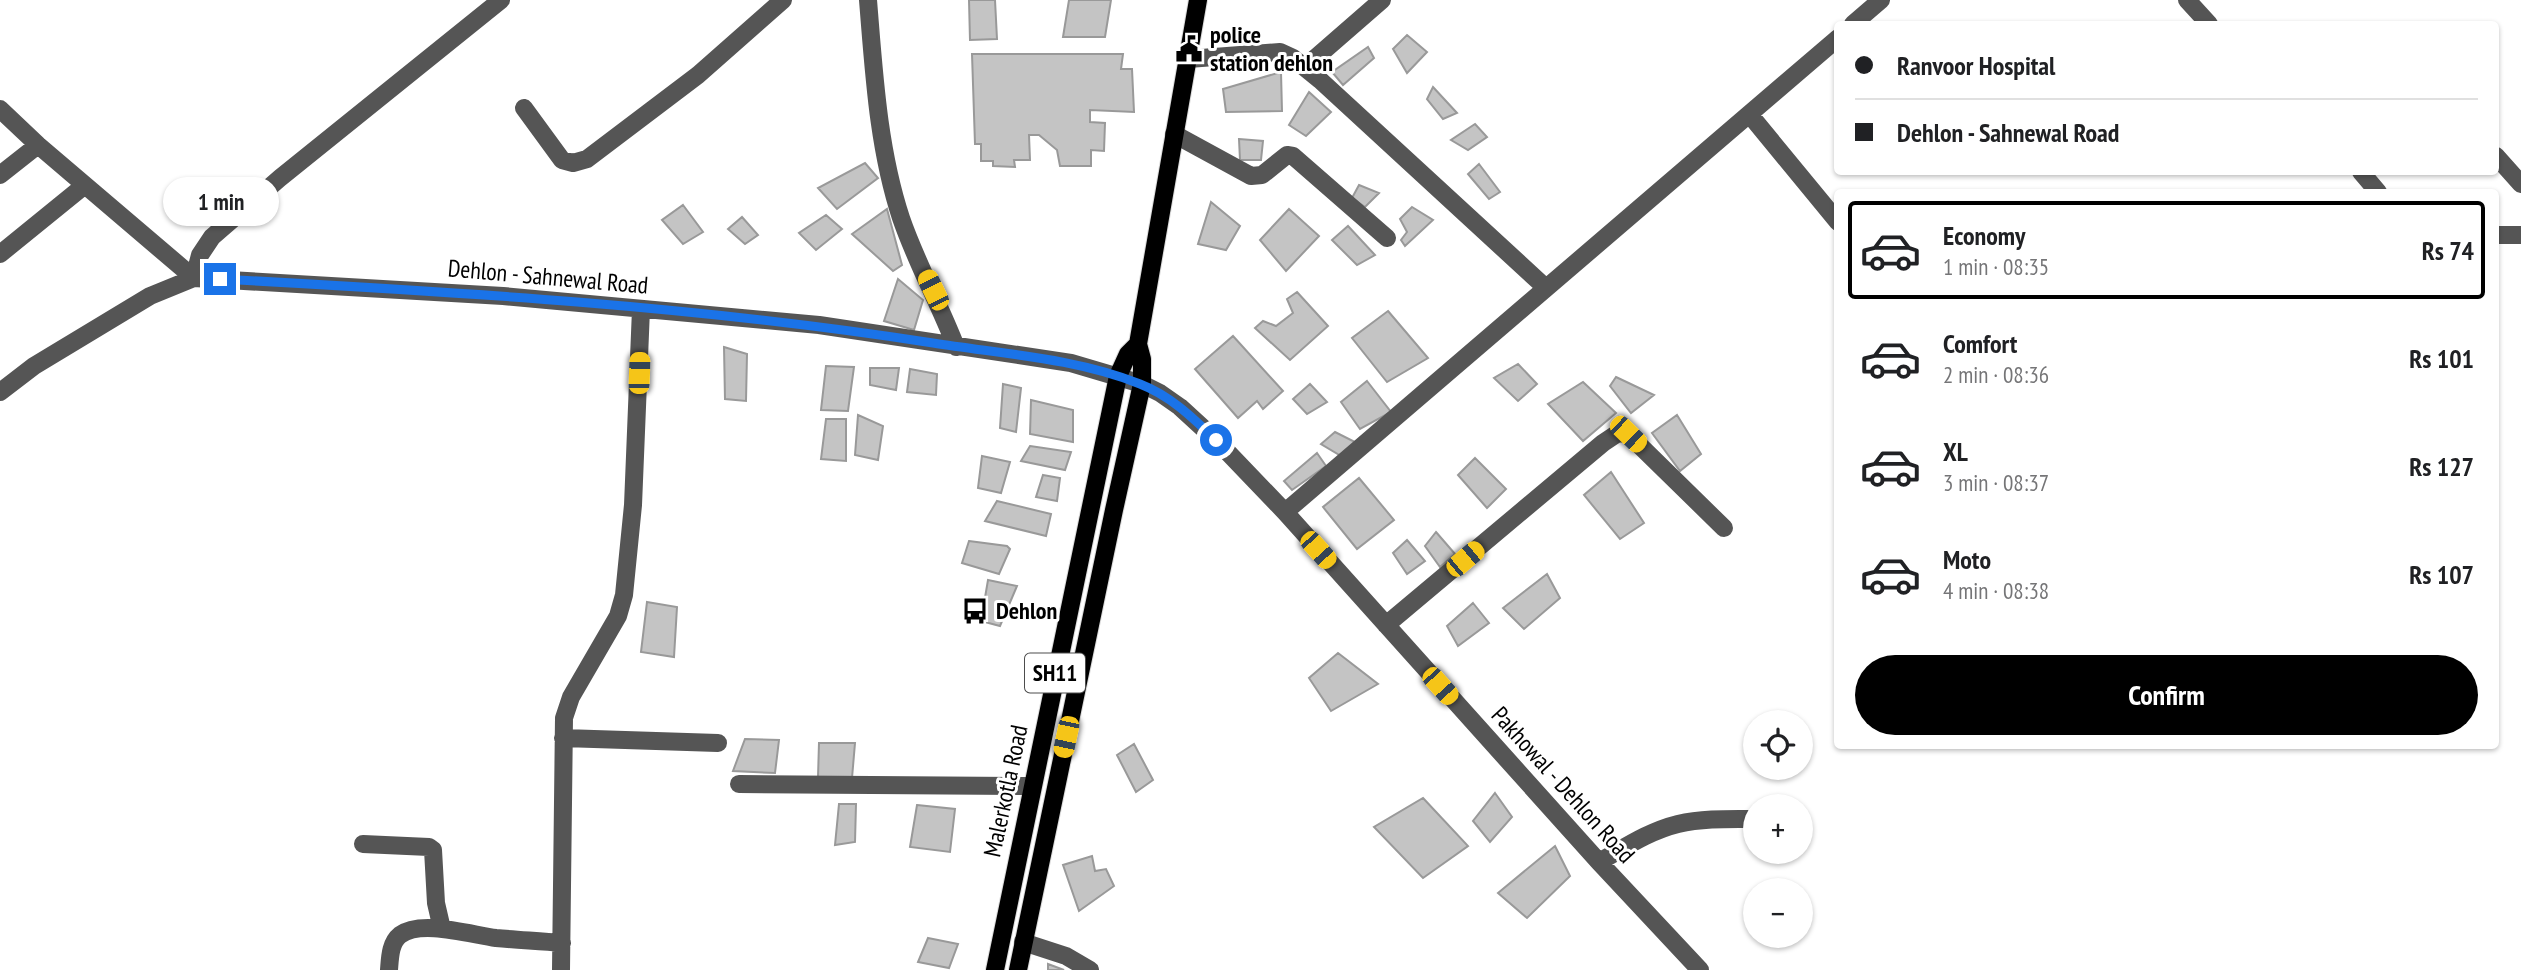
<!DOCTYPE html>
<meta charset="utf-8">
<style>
:root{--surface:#fff;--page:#f6f6f6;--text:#202124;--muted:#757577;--line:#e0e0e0;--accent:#000}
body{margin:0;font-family:"PT Sans Narrow",sans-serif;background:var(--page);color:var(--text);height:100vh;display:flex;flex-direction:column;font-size:26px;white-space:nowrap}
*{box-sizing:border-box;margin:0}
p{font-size:23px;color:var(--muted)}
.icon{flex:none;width:38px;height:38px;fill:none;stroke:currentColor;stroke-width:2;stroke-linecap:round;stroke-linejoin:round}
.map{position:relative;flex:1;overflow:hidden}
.sheet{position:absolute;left:1834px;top:189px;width:665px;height:560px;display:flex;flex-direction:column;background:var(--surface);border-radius:7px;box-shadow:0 2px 5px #0004}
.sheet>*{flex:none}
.top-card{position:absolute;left:1834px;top:21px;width:665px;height:154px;border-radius:7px;box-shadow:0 2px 5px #0004;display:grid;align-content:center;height:154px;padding:0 21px;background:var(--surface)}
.buttons{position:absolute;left:1743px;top:710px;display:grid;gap:14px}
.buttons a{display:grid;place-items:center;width:70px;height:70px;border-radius:50%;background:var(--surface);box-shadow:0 2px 5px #0004;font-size:35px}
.end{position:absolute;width:32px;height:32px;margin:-16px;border:9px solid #1a73e8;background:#fff;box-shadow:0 0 0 4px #fff}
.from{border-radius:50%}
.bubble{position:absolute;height:49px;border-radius:24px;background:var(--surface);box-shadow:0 2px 5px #0004;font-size:23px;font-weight:600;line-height:49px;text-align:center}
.car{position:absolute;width:21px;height:42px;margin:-21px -10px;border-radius:9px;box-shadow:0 0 5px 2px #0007;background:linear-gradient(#f5c518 24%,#345 0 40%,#f5c518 0 76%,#345 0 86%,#f5c518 0)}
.top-card b{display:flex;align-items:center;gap:24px;height:66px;font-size:26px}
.top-card b+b{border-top:2px solid var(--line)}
.top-card i{width:18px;height:18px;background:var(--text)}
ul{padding:12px 0 0;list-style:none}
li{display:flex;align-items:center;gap:21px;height:98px;margin:0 14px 10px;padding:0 7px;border:4px solid transparent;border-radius:7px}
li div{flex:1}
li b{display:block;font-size:26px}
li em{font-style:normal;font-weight:600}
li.current{border-color:var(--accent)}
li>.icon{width:63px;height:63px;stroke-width:1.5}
.action{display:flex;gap:14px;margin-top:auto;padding:14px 21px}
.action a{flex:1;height:80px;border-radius:42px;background:var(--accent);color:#fff;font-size:28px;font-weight:600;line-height:80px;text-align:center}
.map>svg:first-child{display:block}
</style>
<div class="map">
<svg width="2521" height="970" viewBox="0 0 2521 970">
<rect width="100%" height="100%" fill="#fff"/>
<path fill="#c4c4c4" stroke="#999" stroke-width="2" d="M969,0h26l2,39 -27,1z
M1069,0h42l-6,37h-42z
M1407,35l20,17 -20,21 -14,-24z
M1368,47l6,11 -31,27 -11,-13z
M972,54h151l-2,15h11l2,43 -44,-2v12l15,1 -1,28 -13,-1v16h-31l-3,-16 -18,-15h-10l1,25h-16l1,7 -22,-1v-5h-12v-17h-6z
M1281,72l1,39 -56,1 -3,-23z
M1433,87l24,26 -14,6 -16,-20z
M1309,92l22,20 -25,24 -17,-11z
M1475,124l12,13 -19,13 -17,-10z
M1239,139l24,2 -2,19h-21z
M865,163l13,15 -41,31 -19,-21z
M1479,164l21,28 -11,7 -21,-25z
M1359,185l20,8 -14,14 -13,-9z
M1211,202l29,24 -14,24 -28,-6z
M683,205l20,27 -20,12 -21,-24z
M1412,207l21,13 -28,26 -4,-6 6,-8 -7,-13z
M887,209l15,56 -9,6 -41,-37z
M1289,209l30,27 -33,35 -26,-31z
M826,215l16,14 -26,21 -17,-17z
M742,217l16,18 -13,9 -17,-15z
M1348,226l27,29 -18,10 -25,-25z
M898,279l25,21 -9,30 -30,-9z
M1297,292l31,34 -38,34 -35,-32 8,-7 13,5 17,-13 -6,-14z
M1388,311l40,47 -41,24 -35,-44z
M1233,336l50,55 -20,18 -6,-8 -19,17 -43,-49z
M724,347l23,7 -1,47 -21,-2z
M1518,364l19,20 -19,17 -24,-23z
M826,366l28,1 -6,44 -27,-1z
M870,368h29l-3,22 -26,-5z
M910,369l27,5 -1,21 -29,-3z
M1616,377l38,18 -23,18 -21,-27z
M1367,381l24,31 -31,17 -19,-27z
M1583,382l33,31 -33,28 -35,-37z
M1003,384l18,4 -5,44 -16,-4z
M1310,384l17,18 -20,12 -14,-15z
M1031,400l42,10v32l-43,-8z
M858,415l25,11 -5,34 -23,-5z
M1677,415l24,39 -21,17 -28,-38z
M826,419h20v42l-25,-2z
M1335,432l20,10 -14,14 -20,-12z
M1030,446l41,6 -6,18 -44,-9z
M1317,453l9,13 -34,24 -8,-9z
M982,456l28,6 -9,31 -23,-5z
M1475,458l31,31 -19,19 -29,-33z
M1611,472l33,51 -24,16 -36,-44z
M1043,475l17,3 -3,23 -21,-4z
M1359,478l35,42 -37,29 -34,-42z
M997,501l54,13 -5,22 -61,-15z
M1436,532l19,22 -15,13 -15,-21z
M1407,540l18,21 -18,13 -14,-21z
M969,541l38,5 3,3 -11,25 -37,-11z
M1547,574l13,24 -36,31 -21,-21z
M988,580l29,6 -17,40 -19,-5z
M647,602l30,5 -3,50 -33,-5z
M1473,603l16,20 -31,23 -11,-20z
M1338,653l40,31 -47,27 -22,-33z
M745,739l34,1 -4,33 -42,-2z
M819,743h36l-3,35 -34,-1z
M1134,744l19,36 -17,12 -19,-37z
M1495,793l17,24 -22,25 -17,-21z
M1423,798l45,48 -45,32 -49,-51z
M839,804h17l-1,38 -20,3z
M917,805l38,4 -5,43 -40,-5z
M1555,846l15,30 -43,42 -29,-25z
M1092,856l3,15 11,-2 8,17 -35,25 -16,-46z
M928,938l30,6 -9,24 -31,-6z
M1048,964l16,6h-16z"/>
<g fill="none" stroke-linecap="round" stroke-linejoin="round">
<g stroke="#dbdbdb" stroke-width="20">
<path id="major" d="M995,970l123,-594 10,-22 10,-10
M1018,970l96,-460 28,-126v-25l-4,-15 60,-344"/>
</g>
<path stroke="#555" stroke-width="18" d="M868,0c6,73 10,148 33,218 15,44 38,85 55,129
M2187,0l22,24
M1853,24l28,-24
M1188,59l92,-7 13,6 27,22 225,207
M1305,67l77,-67
M524,108l38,52 11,3 14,-4 111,-84 85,-75
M0,109l38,36 156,133
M1750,115l88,107
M1174,134l77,42 11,-1 25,-20 6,1 94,82
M2496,156l25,28
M2361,172l17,20
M0,175l38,-30
M2496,235h25
M0,254l85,-69
M194,278l6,-23 12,-18 68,-59 221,-178
M0,392l34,-26 116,-70 44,-18 309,18 316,29 252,38 71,21 18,9 20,14 36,33 69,72 314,350 101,108
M1285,512l553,-474
M1386,625l217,-182 15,-10 10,1 96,94
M563,738l155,5
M739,784l293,2
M363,844l66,3 4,3 3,53 6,26
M1599,862c25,-14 50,-31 79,-38 25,-6 52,-5 77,-5
M1023,942l43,14 24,14
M389,970c1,-12 1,-27 11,-35 21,-16 72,0 96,3 22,2 44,3 66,5
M561,970l3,-252 7,-21 47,-81 6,-21 9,-90 8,-196"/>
<use href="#major" stroke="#000" stroke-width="18"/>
</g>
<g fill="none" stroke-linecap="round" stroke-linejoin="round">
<path stroke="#1a73e8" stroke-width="9" d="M220,279c238,13 477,27 713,64 69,11 142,15 207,41 31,12 53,34 76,56"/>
</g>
<defs>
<g id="civic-bare" transform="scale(2.1)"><path d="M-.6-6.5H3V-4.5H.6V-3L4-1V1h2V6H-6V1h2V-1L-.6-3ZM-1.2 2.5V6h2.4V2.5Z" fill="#000" stroke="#fff" stroke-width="2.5" paint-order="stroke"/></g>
<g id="bus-bare" transform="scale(2.1)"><path d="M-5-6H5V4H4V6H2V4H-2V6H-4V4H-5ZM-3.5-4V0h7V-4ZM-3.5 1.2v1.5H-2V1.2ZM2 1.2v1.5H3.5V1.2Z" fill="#000" stroke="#fff" stroke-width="2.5" paint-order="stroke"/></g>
</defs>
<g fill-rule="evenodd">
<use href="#civic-bare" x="1189" y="49"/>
<use href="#bus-bare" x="975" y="611"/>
</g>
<g text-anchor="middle" stroke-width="6" stroke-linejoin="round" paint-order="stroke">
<rect fill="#fff" stroke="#4c4c4c" stroke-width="2" x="1025" y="653.5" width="60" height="39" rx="5"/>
<g font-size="23" font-weight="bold" fill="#000">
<text x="1055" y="681">SH11</text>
</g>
<g font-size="24" font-weight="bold" fill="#000" stroke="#fff" text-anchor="start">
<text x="1210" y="43">police<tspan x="1210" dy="28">station dehlon</tspan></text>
<text x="996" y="619">Dehlon</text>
</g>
<g font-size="24" fill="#000" stroke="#fff">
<text transform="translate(548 277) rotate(5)" y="8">Dehlon - Sahnewal Road</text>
<text transform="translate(1563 785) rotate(48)" y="8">Pakhowal - Dehlon Road</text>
<text transform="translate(1006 791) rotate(-78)" y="8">Malerkotla Road</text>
</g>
</g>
</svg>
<div class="buttons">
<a><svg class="icon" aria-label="locate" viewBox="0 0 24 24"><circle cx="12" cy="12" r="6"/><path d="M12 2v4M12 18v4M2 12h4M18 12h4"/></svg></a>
<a>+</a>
<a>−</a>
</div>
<i class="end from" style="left:1216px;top:440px"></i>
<i class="end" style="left:220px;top:279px"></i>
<div class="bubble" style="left:163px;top:177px;width:116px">1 min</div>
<i class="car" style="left:933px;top:290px;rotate:334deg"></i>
<i class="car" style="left:639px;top:373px;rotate:2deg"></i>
<i class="car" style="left:1628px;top:434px;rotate:134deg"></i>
<i class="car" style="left:1318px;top:550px;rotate:138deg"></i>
<i class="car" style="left:1465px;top:559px;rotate:50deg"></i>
<i class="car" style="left:1440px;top:686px;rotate:138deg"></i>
<i class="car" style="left:1066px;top:737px;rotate:192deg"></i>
<div class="top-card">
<b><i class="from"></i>Ranvoor Hospital</b>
<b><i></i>Dehlon - Sahnewal Road</b>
</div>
<section class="sheet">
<ul>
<li class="current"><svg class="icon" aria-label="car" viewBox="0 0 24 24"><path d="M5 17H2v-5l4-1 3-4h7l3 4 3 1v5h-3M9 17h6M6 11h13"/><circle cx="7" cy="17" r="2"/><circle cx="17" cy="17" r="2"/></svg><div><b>Economy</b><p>1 min · 08:35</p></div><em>Rs 74</em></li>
<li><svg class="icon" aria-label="car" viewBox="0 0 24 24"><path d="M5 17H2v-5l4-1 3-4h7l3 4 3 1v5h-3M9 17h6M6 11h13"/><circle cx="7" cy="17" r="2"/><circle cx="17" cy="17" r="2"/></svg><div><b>Comfort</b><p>2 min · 08:36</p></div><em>Rs 101</em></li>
<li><svg class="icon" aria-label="car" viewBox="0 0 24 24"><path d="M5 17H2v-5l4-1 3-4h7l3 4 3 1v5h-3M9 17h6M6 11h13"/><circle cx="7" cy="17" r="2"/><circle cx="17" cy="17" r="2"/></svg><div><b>XL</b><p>3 min · 08:37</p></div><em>Rs 127</em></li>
<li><svg class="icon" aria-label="car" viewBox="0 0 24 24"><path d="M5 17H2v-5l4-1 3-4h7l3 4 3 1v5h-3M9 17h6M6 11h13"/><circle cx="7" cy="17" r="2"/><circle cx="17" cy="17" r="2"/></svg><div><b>Moto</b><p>4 min · 08:38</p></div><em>Rs 107</em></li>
</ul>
<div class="action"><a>Confirm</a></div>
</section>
</div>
